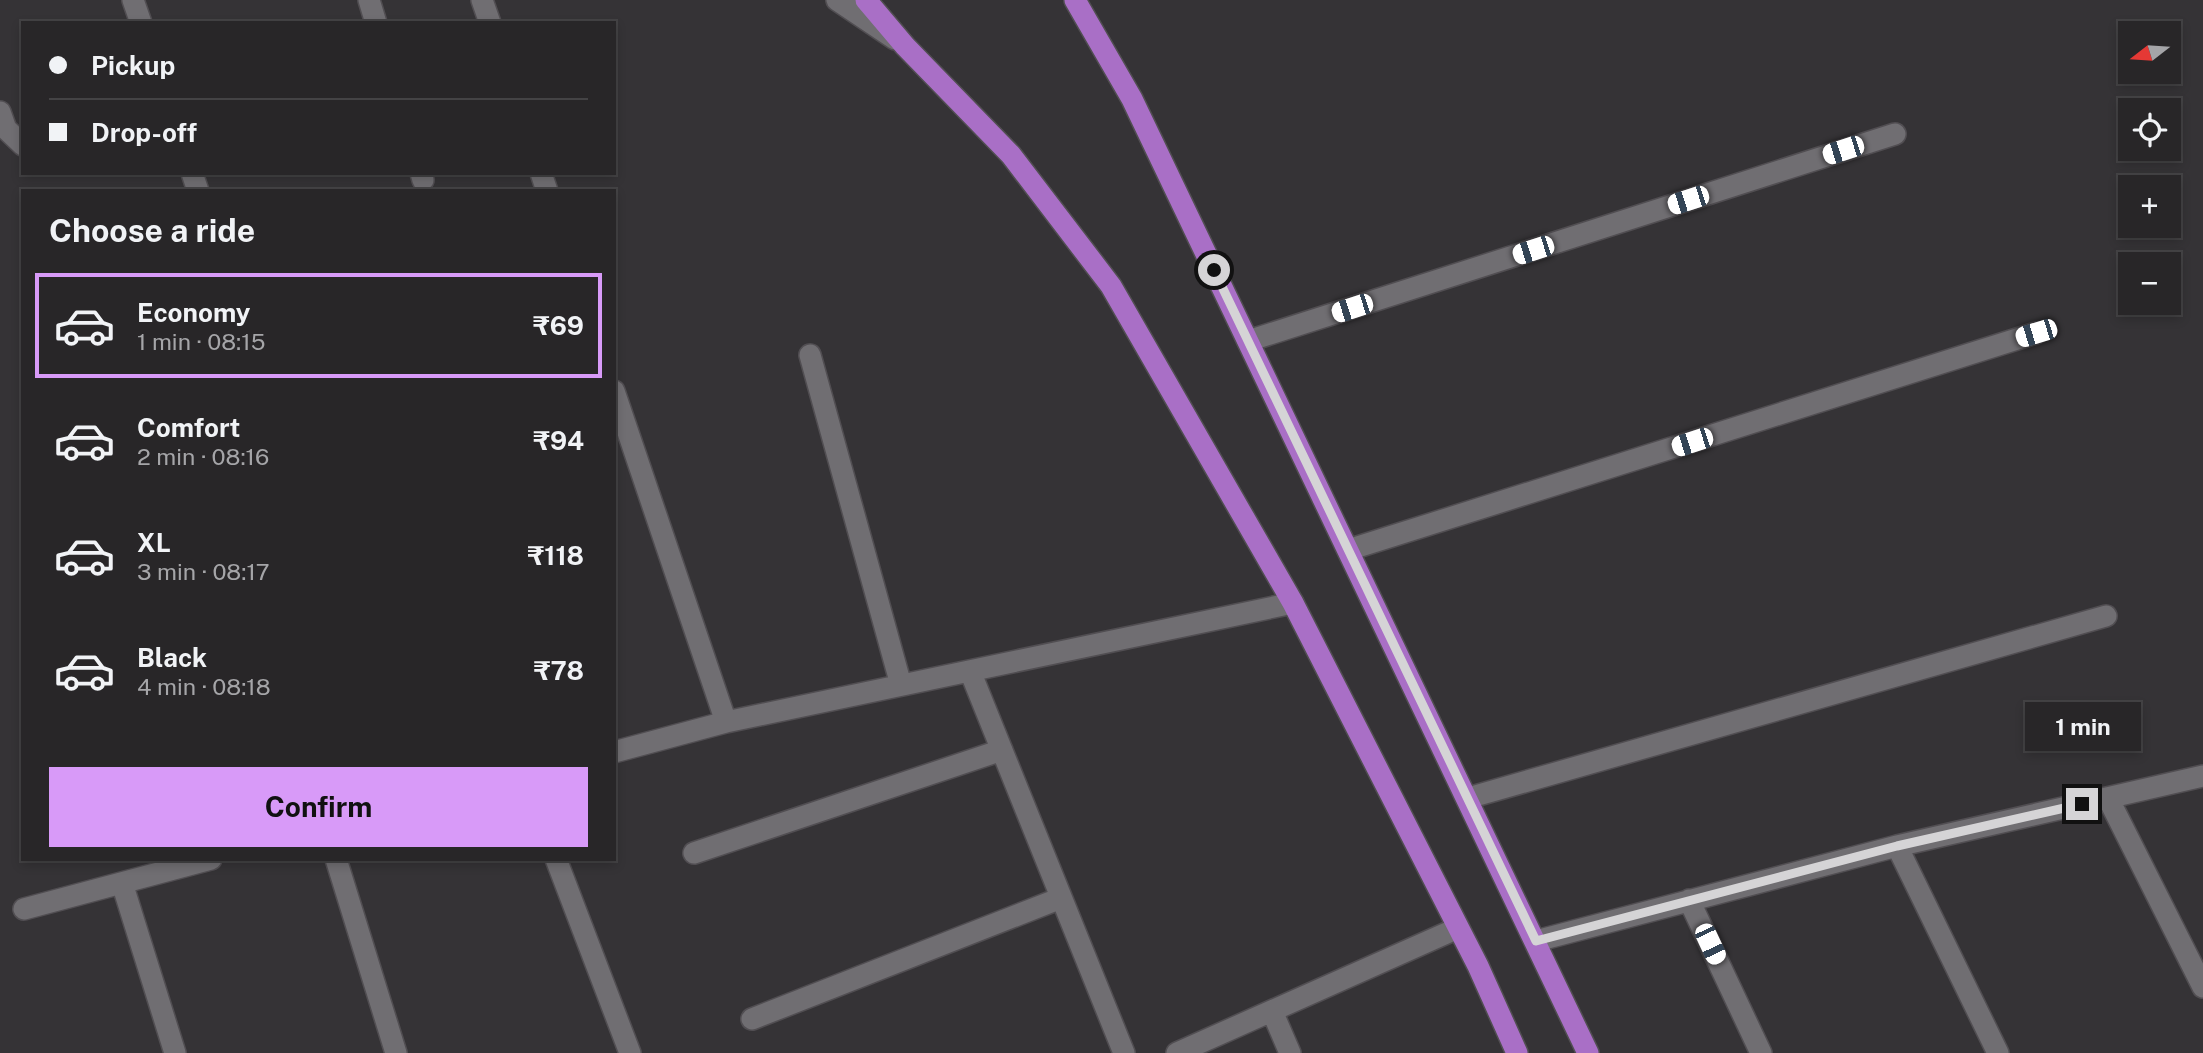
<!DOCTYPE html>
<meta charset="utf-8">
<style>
:root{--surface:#282628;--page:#302e30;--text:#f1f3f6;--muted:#a5a5a8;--line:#444345;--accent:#d89af8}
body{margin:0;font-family:"Public Sans",sans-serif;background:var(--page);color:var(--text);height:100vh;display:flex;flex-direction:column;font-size:26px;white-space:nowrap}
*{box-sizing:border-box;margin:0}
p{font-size:23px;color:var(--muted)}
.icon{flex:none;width:38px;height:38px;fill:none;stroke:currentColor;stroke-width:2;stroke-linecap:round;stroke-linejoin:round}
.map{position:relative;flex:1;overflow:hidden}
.sheet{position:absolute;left:21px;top:189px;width:595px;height:672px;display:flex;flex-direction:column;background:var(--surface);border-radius:0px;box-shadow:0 4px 10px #0003,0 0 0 2px var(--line)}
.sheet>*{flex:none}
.hud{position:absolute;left:21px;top:21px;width:595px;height:154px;border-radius:0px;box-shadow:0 4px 10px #0003,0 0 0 2px var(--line);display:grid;align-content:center;height:154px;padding:0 28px;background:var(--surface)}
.needle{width:46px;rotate:253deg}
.buttons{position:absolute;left:2118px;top:21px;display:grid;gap:14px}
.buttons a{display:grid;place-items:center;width:63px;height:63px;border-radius:0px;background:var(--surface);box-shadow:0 4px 10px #0003,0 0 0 2px var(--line);font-size:35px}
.end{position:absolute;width:32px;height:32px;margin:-16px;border:9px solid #d5d4d6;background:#111;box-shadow:0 0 0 4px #111}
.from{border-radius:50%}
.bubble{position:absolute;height:49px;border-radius:0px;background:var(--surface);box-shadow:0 4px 10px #0003,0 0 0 2px var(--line);font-size:23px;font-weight:700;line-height:49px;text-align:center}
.car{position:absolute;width:21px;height:42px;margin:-21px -10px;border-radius:9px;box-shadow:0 0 5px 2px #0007;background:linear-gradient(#fff 24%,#345 0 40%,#fff 0 76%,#345 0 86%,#fff 0)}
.hud b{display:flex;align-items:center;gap:24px;height:66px;font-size:26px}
.hud b+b{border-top:2px solid var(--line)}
.hud i{width:18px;height:18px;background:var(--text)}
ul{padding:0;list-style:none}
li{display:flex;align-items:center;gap:21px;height:105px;margin:0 14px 10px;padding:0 14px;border:4px solid transparent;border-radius:0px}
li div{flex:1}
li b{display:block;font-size:26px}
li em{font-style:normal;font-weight:700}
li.active{border-color:var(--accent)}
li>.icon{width:63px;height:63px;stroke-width:1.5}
h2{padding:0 28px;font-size:32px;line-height:84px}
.primary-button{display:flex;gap:14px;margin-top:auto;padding:14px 28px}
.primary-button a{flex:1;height:80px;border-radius:0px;background:var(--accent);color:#111;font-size:28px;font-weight:700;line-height:80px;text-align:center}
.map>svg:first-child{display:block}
</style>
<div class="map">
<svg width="2203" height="1053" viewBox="0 0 2203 1053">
<rect width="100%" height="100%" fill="#353336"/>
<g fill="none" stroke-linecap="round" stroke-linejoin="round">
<g stroke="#514e52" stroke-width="24">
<path id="street" d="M133,0l8,23
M369,0l7,23
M482,0l8,23
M837,0l58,39
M0,112l6,17 17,16
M192,173l6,18
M421,173l2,7
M541,173l6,18
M1248,341l647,-207
M810,355l91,330
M614,391l112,331
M1348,550l688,-217
M970,671l154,382
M614,752l112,-30 567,-119
M1468,798l638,-182
M2108,798l95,189
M1897,846l101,207
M694,853l308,-103
M336,859l60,194
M556,859l74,194
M122,883l53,170
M1689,900l72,153
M24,909l187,-50
M1536,941l361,-95 306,-70
M1272,1011l18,42
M752,1019l309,-121
M1177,1053l281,-125"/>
</g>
<g stroke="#514e52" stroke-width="24">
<path id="highway" d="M866,0l39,46 106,109 100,131 182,317 185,363 39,87
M1075,0l57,99 456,954"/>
</g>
<use href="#street" stroke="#706e72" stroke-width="21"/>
<use href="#highway" stroke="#a96fc6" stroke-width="21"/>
</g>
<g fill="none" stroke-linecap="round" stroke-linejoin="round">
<path stroke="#d5d4d6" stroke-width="9" d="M1214,270l322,671 361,-95 185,-42"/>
</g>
</svg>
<div class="buttons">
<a><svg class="needle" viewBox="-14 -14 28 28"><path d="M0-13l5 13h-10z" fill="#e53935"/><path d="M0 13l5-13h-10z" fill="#a5a5a8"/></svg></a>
<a><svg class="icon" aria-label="locate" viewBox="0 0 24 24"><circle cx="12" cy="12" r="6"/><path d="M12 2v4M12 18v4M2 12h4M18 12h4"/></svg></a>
<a>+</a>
<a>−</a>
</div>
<i class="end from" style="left:1214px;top:270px"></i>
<i class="end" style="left:2082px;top:804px"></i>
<div class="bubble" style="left:2025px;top:702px;width:116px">1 min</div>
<i class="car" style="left:1843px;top:150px;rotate:252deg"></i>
<i class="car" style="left:1688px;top:200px;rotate:252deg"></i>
<i class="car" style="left:1533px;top:250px;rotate:252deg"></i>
<i class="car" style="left:1352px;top:308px;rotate:252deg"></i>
<i class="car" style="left:2036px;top:333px;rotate:253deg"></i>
<i class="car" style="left:1692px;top:442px;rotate:252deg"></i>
<i class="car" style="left:1710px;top:944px;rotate:155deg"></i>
<div class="hud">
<b><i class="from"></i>Pickup</b>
<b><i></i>Drop-off</b>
</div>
<section class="sheet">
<h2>Choose a ride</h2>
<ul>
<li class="active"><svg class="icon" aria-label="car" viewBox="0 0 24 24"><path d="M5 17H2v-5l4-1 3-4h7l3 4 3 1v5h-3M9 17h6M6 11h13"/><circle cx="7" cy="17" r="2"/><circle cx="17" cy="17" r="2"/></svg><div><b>Economy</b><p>1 min · 08:15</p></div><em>₹69</em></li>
<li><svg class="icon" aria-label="car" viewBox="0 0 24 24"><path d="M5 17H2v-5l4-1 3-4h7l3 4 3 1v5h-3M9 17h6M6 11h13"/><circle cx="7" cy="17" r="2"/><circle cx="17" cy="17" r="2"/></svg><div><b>Comfort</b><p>2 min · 08:16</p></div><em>₹94</em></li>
<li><svg class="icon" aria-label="car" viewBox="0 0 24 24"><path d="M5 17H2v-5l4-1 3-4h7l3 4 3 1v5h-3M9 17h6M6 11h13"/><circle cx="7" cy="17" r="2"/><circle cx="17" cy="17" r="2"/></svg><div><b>XL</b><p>3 min · 08:17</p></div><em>₹118</em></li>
<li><svg class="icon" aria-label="car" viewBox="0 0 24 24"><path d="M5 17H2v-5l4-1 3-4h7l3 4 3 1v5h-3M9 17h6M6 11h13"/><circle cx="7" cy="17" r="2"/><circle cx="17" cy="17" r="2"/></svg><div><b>Black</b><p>4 min · 08:18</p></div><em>₹78</em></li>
</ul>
<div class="primary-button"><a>Confirm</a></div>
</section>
</div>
